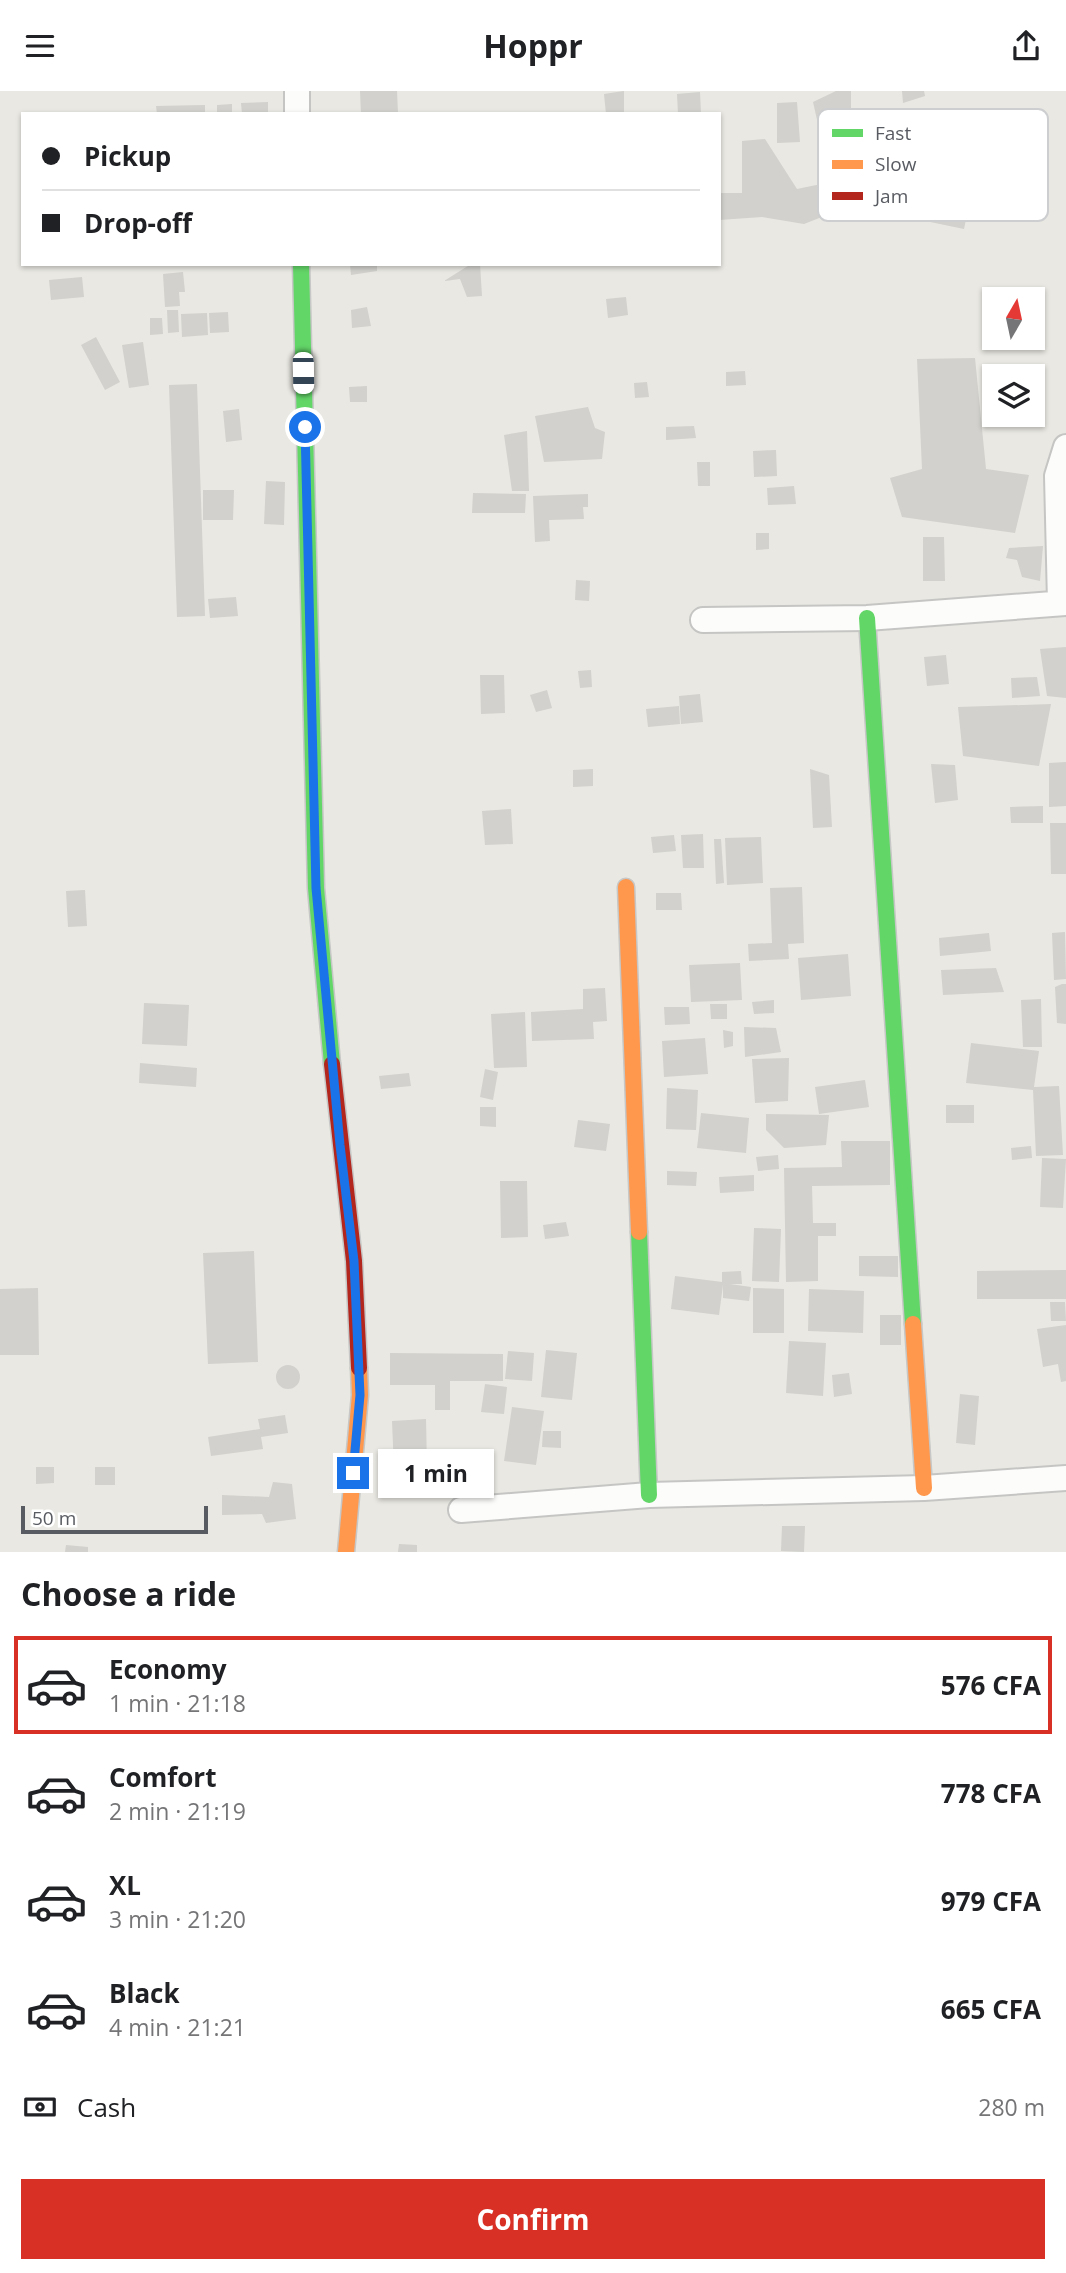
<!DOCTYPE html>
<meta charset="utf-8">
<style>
:root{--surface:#fff;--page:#f2f2f2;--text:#202124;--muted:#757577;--line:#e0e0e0;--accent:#d93025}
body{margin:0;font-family:"Open Sans",sans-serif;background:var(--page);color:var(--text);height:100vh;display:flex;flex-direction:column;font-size:26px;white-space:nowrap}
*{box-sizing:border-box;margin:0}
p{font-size:23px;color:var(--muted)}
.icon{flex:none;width:38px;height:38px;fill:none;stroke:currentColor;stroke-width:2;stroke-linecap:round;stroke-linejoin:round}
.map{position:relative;height:1461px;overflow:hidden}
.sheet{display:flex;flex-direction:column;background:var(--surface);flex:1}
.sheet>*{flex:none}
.hud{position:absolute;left:21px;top:21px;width:700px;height:154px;border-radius:0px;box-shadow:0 2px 5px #0004;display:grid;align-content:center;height:154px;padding:0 21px;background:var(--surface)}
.needle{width:46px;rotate:9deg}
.tools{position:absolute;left:982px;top:196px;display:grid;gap:14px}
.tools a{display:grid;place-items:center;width:63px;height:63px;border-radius:0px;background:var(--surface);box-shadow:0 2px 5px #0004;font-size:35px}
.scale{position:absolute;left:21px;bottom:18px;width:187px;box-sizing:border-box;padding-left:7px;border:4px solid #585b61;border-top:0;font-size:19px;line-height:24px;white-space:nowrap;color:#585b61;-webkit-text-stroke:5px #fff;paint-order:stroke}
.end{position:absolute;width:32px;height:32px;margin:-16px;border:9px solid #1a73e8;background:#fff;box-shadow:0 0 0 4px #fff}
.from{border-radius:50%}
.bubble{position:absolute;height:49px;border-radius:0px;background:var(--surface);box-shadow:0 2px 5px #0004;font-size:23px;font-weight:700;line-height:49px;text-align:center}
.car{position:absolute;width:21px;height:42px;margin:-21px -10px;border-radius:9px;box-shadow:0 0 5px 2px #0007;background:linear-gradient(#fff 24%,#345 0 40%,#fff 0 76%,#345 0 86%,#fff 0)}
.hud b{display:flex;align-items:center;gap:24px;height:66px;font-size:26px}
.hud b+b{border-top:2px solid var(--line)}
.hud i{width:18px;height:18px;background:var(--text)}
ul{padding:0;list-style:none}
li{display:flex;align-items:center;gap:21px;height:98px;margin:0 14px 10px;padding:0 7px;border:4px solid transparent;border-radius:0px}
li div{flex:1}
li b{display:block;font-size:26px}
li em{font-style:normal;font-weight:700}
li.selected{border-color:var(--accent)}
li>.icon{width:63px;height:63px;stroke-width:1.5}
h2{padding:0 21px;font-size:32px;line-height:84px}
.pay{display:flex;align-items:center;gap:18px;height:77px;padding:0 21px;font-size:26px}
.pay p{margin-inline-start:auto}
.primary-button{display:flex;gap:14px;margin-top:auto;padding:14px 21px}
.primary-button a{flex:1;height:80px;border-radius:0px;background:var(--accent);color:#fff;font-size:28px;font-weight:700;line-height:80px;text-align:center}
header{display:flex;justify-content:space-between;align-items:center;height:91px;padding:0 21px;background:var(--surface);font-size:32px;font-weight:700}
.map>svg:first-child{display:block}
</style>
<header><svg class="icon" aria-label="menu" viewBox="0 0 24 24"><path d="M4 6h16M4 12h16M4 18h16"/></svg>Hoppr<svg class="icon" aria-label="share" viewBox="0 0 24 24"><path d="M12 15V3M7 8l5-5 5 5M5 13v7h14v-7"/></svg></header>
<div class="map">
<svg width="1066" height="1461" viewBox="0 0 1066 1461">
<rect width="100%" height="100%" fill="#e9e8e2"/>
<path fill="#d2d1cd" d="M360,0h37l1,23h-37z
M624,0v23h-18l-2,-20z
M836,0h15v72l-10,2 -10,-41h-13l-5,-22z
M902,0h22l1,5 -22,7z
M700,1l1,22h-23l-1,-20z
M268,11v12h-26l-1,-11z
M797,11l3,40 -23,1v-40z
M232,13v10h-15v-9z
M205,14v9h-48l-1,-8z
M765,48l32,50 53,-11 15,22 -61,24 -42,-7 -43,3v-27h23v-52z
M911,62l60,3 -2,49 -5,24 -53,-11z
M350,173h27v7l-26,4z
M471,173h9l2,32 -15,1 -7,-18 -16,2z
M183,181l2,20h-6l1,14 -15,1 -2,-33z
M82,186l2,20 -33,3 -2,-20z
M626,206l2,18 -20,3 -2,-19z
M367,216l4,19 -19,2 -1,-18z
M167,219h11l1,22 -11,1z
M228,221l1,20 -19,1 -1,-20z
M207,222l1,22 -26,2 -1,-23z
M150,227h12l1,16 -13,1z
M96,246l24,45 -15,8 -24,-45z
M143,251l6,43 -20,3 -7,-43z
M975,267l11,111 43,6 -14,58 -113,-16 -12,-39 32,-9 -5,-110z
M745,280l1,14 -20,1v-14z
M647,291l2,15 -14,1 -1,-15z
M197,293l8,232 -28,1 -8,-232z
M367,295v16h-17l-1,-15z
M588,316l7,21 10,4 -3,27 -58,3 -9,-46z
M239,318l3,31 -16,2 -3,-31z
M694,335l2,12 -30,2v-13z
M527,340l2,60h-17l-8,-56z
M776,359l1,26 -23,1 -1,-26z
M697,371h13v24h-12z
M266,390l19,1 -1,43 -20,-1z
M794,395l2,18 -28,1 -1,-17z
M203,399h31l-1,30h-30z
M473,402l53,1 -1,19h-53z
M588,403v13h-5l1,12 -35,1 1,21 -15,1 -2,-46z
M756,442h13v16l-13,1z
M923,446h21l1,44h-22z
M1043,455l-3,35 -18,-4 -5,-17 -11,-2 3,-10z
M576,489l14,1 -1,20 -14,-1z
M236,506l2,19 -28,2 -2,-19z
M1066,556v51l-19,-2 -7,-47z
M946,564l3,29 -22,2 -3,-29z
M591,579l1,17 -12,1 -2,-17z
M480,584h24l1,38 -24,1z
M1037,586l3,19 -28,2 -1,-20z
M547,599l5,18 -16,4 -6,-17z
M700,603l3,28 -22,2 -2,-28z
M1051,613l-12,62 -76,-10 -5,-49z
M679,615l1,18 -32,3 -2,-18z
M1066,671v44l-17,1v-44z
M931,673l24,1 3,35 -23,3z
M593,678v17l-20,1v-17z
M810,678l19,6 3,52 -19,1z
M1043,715v17h-32l-1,-16z
M511,718l2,35 -28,1 -3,-34z
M1050,732h16v51h-15z
M703,743l1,34h-21l-2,-33z
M674,744l2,16 -23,2 -2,-16z
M761,746l2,46 -36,2 -2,-47z
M714,748h7l3,44 -8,1z
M802,796l2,56 -16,1 1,15 -40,2 -1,-17 24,-1 -2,-55z
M85,799l2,36 -19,1 -2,-36z
M656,802h25l1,17h-26z
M1065,841l1,47 -12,1 -2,-47z
M989,842l2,18 -51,5 -1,-18z
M848,863l3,42 -50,4 -3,-42z
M740,872l2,37 -51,2 -2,-37z
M996,877l8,24 -61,3 -2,-25z
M1062,893h4v40l-9,-1 -2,-36z
M605,897l2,33 -14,1 1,17 -62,2 -1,-29 52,-3v-20z
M1041,908l1,48h-19l-2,-47z
M774,909v13l-20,1 -2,-12z
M144,912l45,2 -2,41 -45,-2z
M710,913h17v15h-16z
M664,916h25l1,17 -25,1z
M525,921l2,55 -33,1 -3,-54z
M744,936l32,1 5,24 -36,5z
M723,939l10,2v14l-9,2z
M705,947l3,36 -44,3 -2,-36z
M971,952l68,8 -5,36 25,-1 4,69 -27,1 -3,-66 -67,-7z
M789,967l-1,43 -33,2 -3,-44z
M140,972l57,5 -1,19 -57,-4z
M485,978l13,3 -5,28 -13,-3z
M409,982l2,13 -30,3 -2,-13z
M865,989l4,27 -50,7 -4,-27z
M667,997l31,2 -2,40 -30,-1z
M946,1014h28v18h-28z
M480,1016h16v20l-16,-1z
M701,1022l48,5 -3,35 -49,-5z
M766,1023l63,1 -3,30 -42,3 -18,-18z
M578,1029l32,4 -4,27 -32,-4z
M841,1050h49v44l-78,1 1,37h23v13h-18v45l-32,1 -2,-114 58,-1z
M1031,1055l1,12 -20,2 -1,-12z
M778,1064l1,14 -21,2 -2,-14z
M1042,1067l24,1 -3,49 -23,-1z
M667,1080l30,1 -1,14 -29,-1z
M754,1084v16l-34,2 -1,-16z
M500,1090h27l1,56 -27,1z
M566,1131l3,14 -24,3 -2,-14z
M754,1137l27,1 -2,53 -27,-1z
M254,1160l4,111 -50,2 -5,-111z
M859,1165h39v21l-39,-1z
M1066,1179v29h-89v-28z
M741,1180l1,13h-12l21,3 -2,14 -26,-3v-13l-4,30 -48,-6 4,-33 47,6v-10z
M38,1197l1,67h-39v-66z
M753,1197l31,1v44h-31z
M809,1198l55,2 -1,42 -55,-2z
M1050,1211h15l1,19h-15z
M880,1224h21v30h-21z
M1066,1234v56l-5,1 -3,-18 -15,3 -6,-38z
M789,1250l37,2 -3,53 -37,-3z
M546,1259l31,3 -5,47 -31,-3z
M508,1260l26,2 -2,28 -27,-2z
M390,1262l113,1v27h-53v29h-15v-25h-45z
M276 1286a12 12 0 1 1 24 0a12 12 0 1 1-24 0Z
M849,1282l3,21 -18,3 -2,-22z
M485,1293l22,3 -3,27 -23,-2z
M960,1303l19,2 -4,49 -19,-2z
M512,1316l32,4 -8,54 -32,-4z
M285,1324l3,18 -27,4 2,12 -52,7 -3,-19 52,-8 -2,-10z
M426,1328l1,48 -33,2 -2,-48z
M543,1340h18v17l-19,-1z
M36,1376h18v16l-18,1z
M95,1376h20v18h-20z
M273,1391l19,2 4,35 -30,4 -4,-9 -40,1v-20l47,2z
M782,1435h23l-1,26 -23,-1z
M399,1453l18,1v7h-19z
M66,1454l22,2v5h-23z"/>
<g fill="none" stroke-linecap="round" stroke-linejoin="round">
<g stroke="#c5c6c4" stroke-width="28">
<path id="street" d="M297,0v23
M1060,511l-3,-126 9,-29
M703,529l164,-2 199,-15
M461,1419l188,-15 275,-7 142,-10"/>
</g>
<g stroke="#c6c7c6" stroke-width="19">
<path id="fast" d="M301,173l15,624 16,176
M867,527l46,706
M639,1141l10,263"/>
</g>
<g stroke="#c6c7c6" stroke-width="19">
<path id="slow" d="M626,796l13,345
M913,1233l11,164
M346,1461l14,-157 -1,-27"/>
</g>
<g stroke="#c6c7c6" stroke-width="19">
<path id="jam" d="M332,973l22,197 5,107"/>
</g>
<use href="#street" stroke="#fcfcfb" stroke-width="24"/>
<use href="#fast" stroke="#63d668" stroke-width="16"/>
<use href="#slow" stroke="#ff974d" stroke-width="16"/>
<use href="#jam" stroke="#b3261e" stroke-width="16"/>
</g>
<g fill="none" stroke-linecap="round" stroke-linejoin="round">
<path stroke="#1a73e8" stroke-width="9" d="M305,336l11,461 24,257 14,116 6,134 -7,78"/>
</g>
<rect x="818" y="18" width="230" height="112" rx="10" fill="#fff" stroke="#cdced0" stroke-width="2"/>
<rect x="832" y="38" width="31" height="8" fill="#63d668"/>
<rect x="832" y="69" width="31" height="9" fill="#ff974d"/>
<rect x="832" y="101" width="31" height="8" fill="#b3261e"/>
<g font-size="19" fill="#585b61">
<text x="875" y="49">Fast</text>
<text x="875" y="80">Slow</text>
<text x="875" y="112">Jam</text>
</g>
</svg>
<div class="tools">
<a><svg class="needle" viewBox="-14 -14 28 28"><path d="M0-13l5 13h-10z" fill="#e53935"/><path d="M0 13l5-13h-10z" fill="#757577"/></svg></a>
<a><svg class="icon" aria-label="layers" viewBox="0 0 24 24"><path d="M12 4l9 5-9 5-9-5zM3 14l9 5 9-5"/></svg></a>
</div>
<div class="scale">50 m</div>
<i class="end from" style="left:305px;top:336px"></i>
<i class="end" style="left:353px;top:1382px"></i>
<div class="bubble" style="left:378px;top:1358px;width:116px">1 min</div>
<i class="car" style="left:303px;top:282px;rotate:179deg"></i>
<div class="hud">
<b><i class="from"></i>Pickup</b>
<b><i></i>Drop-off</b>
</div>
</div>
<section class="sheet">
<h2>Choose a ride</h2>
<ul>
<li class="selected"><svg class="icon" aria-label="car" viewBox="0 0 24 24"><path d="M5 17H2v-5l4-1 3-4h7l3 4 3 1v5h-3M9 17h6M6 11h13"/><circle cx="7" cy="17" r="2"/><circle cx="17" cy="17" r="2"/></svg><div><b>Economy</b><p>1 min · 21:18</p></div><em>576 CFA</em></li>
<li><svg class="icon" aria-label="car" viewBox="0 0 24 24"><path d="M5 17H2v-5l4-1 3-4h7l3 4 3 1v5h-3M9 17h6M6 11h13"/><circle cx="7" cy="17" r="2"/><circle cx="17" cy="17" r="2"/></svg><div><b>Comfort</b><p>2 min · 21:19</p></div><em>778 CFA</em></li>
<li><svg class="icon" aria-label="car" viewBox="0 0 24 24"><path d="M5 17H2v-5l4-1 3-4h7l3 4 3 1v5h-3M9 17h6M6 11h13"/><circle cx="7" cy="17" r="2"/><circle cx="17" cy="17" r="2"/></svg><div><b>XL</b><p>3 min · 21:20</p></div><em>979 CFA</em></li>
<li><svg class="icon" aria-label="car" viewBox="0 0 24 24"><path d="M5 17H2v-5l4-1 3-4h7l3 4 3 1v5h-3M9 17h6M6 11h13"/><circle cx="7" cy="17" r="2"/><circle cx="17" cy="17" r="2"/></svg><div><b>Black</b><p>4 min · 21:21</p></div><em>665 CFA</em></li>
</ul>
<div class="pay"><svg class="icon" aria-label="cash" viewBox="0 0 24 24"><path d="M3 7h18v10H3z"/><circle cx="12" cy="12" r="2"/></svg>Cash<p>280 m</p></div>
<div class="primary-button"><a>Confirm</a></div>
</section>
